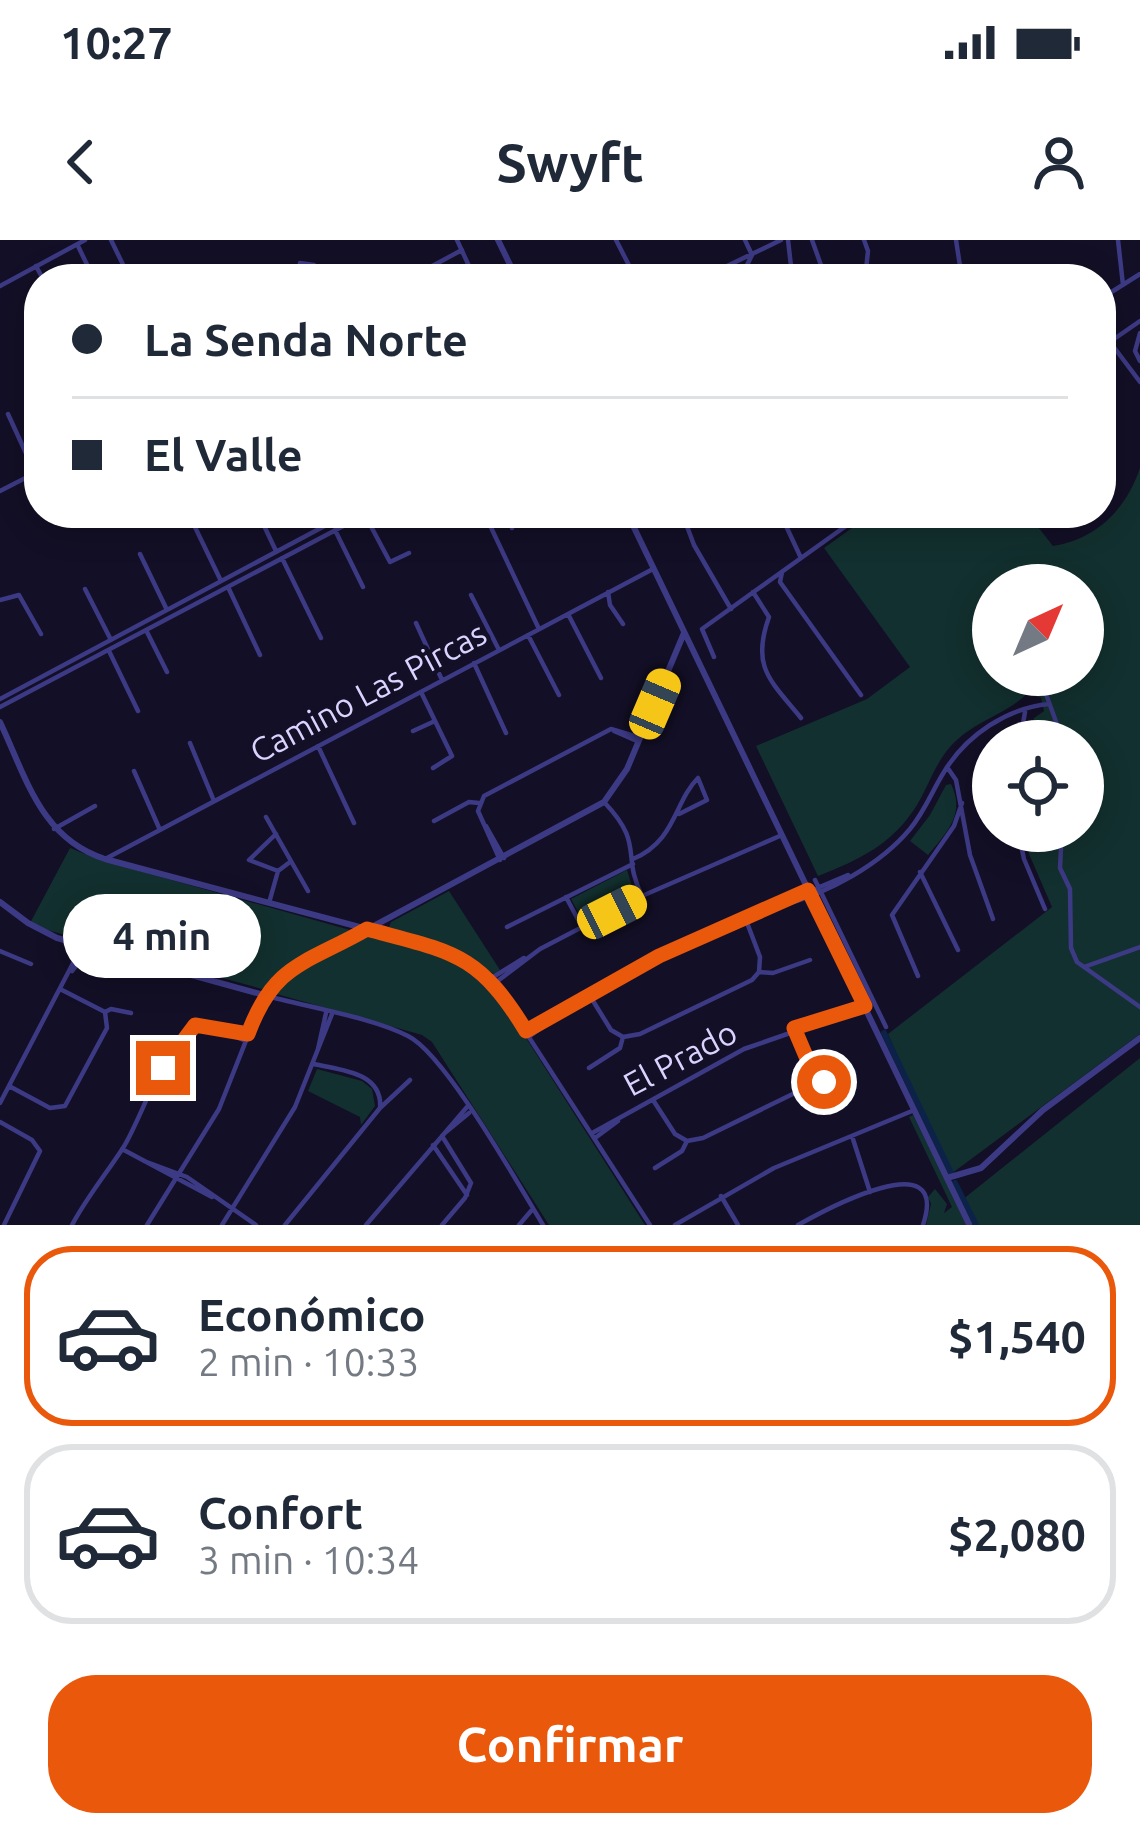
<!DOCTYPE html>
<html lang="es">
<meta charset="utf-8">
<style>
:root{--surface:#fff;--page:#f2f2f3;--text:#1f2937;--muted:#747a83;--line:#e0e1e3;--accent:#ea580c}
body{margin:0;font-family:Ubuntu,sans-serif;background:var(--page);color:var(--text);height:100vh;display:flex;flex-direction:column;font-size:45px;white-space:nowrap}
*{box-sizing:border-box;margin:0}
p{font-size:39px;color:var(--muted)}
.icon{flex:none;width:66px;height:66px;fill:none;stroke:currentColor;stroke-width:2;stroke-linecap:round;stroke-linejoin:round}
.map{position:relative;height:985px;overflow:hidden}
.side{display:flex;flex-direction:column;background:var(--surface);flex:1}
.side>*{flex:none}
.top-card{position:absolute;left:24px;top:24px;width:1092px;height:264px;border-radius:48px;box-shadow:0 6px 30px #0003;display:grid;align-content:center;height:264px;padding:0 48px;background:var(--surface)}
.needle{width:78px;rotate:44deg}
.controls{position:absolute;left:972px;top:324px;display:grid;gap:24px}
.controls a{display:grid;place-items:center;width:132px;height:132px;border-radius:50%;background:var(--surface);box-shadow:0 6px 30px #0003;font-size:60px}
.end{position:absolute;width:54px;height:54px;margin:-27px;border:15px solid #ea580c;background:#fff;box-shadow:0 0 0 6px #fff}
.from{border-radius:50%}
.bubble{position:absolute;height:84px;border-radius:42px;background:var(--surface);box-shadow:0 6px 30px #0003;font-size:39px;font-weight:700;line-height:84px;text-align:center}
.car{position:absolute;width:36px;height:72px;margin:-36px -18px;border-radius:15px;box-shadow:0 0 9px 3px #0007;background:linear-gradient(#f5c518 24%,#345 0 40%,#f5c518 0 76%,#345 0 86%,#f5c518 0)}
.top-card b{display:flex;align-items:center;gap:42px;height:114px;font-size:45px}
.top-card b+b{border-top:3px solid var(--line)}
.top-card i{width:30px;height:30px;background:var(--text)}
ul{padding:21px 0 0;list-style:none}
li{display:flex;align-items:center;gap:36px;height:180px;margin:0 24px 18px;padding:0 24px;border:6px solid var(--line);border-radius:48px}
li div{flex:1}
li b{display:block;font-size:45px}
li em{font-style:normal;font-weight:700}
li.active{border-color:var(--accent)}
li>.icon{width:108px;height:108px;stroke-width:1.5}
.button{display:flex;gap:24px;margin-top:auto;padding:24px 48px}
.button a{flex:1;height:138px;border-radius:48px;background:var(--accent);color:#fff;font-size:48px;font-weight:700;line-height:138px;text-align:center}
.status{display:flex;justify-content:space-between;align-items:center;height:84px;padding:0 60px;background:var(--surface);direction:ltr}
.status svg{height:33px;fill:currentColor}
header{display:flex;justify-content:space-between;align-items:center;height:156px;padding:0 48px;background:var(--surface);font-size:54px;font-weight:700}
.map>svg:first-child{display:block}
</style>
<div class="status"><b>10:27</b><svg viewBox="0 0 49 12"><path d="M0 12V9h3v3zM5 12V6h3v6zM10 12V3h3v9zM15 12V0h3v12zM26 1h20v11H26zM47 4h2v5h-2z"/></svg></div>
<header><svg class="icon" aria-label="back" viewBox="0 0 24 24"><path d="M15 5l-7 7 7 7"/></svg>Swyft<svg class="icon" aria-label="person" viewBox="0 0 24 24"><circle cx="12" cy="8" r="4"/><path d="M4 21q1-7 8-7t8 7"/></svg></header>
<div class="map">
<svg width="1140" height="985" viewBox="0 0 1140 985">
<rect width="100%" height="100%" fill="#130f26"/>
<path fill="#12302f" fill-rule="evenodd" d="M1140,228v566l-189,140 -63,-140 164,-127 -23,-53 -3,-23h57v-90h-55l6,-23 10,-7 -3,-13 -14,-5c-14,18 -56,29 -77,54 -15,17 -22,40 -33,58 -24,39 -58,55 -99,71l-62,-130 111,-47 43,-32 -86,-119 49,-35h154l26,33c44,-7 73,-37 87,-78zM993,345h90v90h-90z
M951,544c15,30 -5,49 -23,71l-18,-14 20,-26 16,-30z
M70,608l30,12 250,70 -72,43 -16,16 -233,-64z
M627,630l8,26 -52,25 -12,-22z
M449,651l51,79 -6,4 -38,-22 -68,-22 3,-8z
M368,694l82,21 43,31 152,239h-96l-117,-183 -10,-7 -149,-42 17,-17z
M1140,818v167h-214l5,-21 -3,-7 7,-8 12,15 -3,9 8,-6 -43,-90 4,-2 44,89z
M317,829l45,12 10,8 3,17 -14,19 -1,-8 -52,-26z"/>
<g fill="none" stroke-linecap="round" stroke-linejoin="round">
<path stroke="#0c2248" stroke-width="6" d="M884,793l67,140
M955,943l21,42"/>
<path stroke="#3d3a85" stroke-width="4.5" d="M111,0l19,39
M457,0l18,39
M616,0l20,39
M788,0l3,26 6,13
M812,0l14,39
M864,0l4,11 -3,28
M956,0l6,39
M1118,0l5,45
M78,6l16,33
M300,23l14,2 9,14
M36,26l7,13
M252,27l6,12
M408,39l54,-29
M700,39l81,-39
M740,39l12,-24 -7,-15
M0,46l85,-46
M1102,58l38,-24
M1140,93l-5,18 5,10
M1110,102l30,40
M1101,108l39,-27
M8,174l27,59
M1101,220l7,-6
M0,251l39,-20
M258,273l18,38
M505,273l7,15
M682,273l12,32 37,64
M780,273l21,45
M366,277l24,45 19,-9
M487,279l52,110
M194,285l27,56
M335,290l28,57
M140,314l27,56
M282,318l39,80
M782,332l-2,10 81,113
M228,347l32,68
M85,349l26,51
M608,352l2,13 13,19
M753,352l16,25c-18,50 1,63 32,101
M471,355l28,55
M0,360l19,-5 22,39
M568,374l33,64
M416,383l26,57
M146,390l21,42
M528,395l31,60
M109,411l29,60
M714,417l-12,-28 162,-116
M474,423l32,70
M1045,435l1,19 17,47
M421,452l31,64 -19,12
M0,459l349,-186
M0,467l368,-194
M413,491l22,-10
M614,491l23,10
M1020,501l5,-29
M190,503l24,58
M318,506l36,77
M947,527l9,13 14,75 23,64
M134,531l26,59
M604,562c41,43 17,52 38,94
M266,577l42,74
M434,581l35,-19 10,1
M486,586l18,32
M54,589l41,-23
M1018,591l6,28 21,50
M1054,591l7,17 -1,20 10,21 1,59 6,14 63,45
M276,594l-27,26 29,11
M107,618l546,-289
M633,619c43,-18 41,-57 65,-81l9,22 -28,14
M500,620l-22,-49 6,-15 127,-67 30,9
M920,632l38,78
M815,640l71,147
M566,657l16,30
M269,663l9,-32 12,-9
M783,665c45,-12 97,-40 127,-76 15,-18 22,-38 34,-57 23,-38 64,-64 105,-68
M746,680l14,37 -1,15
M507,687l126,-63
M369,690l86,24 39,29 156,242
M0,711l31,13
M1084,727l56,-20
M72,731l18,-23
M759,732l14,1 37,-13
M918,736l-26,-61 62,-89 8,-23
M490,739l34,-21
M495,743l45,-34 102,-53 140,-61
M60,749l45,23 6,-3 20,4
M590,756l21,34 12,7
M833,774l28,-13
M214,788l32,13
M795,790l16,38 -1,12
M527,791l142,-80 179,-76
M530,796l29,-21
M623,797l17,-3 112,-54 7,-8
M318,809l8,-36
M314,824c26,6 69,8 66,44
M589,828l31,-20 3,-11
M810,840l11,3 33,-11
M9,846l41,22 15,-2 42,-78 -2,-16
M653,860l22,34 12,7
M0,863l82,-157
M0,882l32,18 8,11 -36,74
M446,892l23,-19
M594,892l150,-83 121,-42
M442,896l29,47 -6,15 -23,27
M852,896l18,56
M595,898l23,-17
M687,901l16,-3 98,-48 9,-10
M433,905l34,50
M122,909l90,48
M144,921l43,16 69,48
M655,928l27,-17 5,-10
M721,956l17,29
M72,985c15,-28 34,-51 51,-77 18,-28 41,-103 69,-121 12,-8 40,3 54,7
M147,985l72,-116 45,-114c42,12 107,22 144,41 37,18 110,148 135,189
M222,985l73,-118 37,-93
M285,985l95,-117 30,-28
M366,985l101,-118
M519,985l12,-14
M675,985l99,-57 138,-57
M798,985c25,-14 153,-84 125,0"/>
<path stroke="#3d3a85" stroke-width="6" d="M498,0l19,39
M627,273l342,711
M0,482c26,55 41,117 105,137l262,70
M0,662l28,21 29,15 207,57 26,-24 314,-169 23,-33 57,-136
M947,938l34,-10 62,-58 97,-72"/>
</g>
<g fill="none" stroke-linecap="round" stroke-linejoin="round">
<path stroke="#ea580c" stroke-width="15" d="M163,828l32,-43 53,9c26,-71 58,-70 119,-105 85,23 111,23 159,102l133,-75 149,-66 57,116 -71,22 17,40 -2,13 15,1"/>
</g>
<g text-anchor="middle" stroke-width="9" stroke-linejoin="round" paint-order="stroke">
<g font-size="33" fill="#d9d4ff" stroke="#130f26">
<text transform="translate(368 452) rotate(-28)" y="12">Camino Las Pircas</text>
<text transform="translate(680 818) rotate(-28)" y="12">El Prado</text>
</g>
</g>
</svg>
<div class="controls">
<a><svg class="needle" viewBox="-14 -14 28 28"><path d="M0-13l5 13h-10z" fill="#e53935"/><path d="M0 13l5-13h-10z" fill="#747a83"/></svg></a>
<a><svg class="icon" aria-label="locate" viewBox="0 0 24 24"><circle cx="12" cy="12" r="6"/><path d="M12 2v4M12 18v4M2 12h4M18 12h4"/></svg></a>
</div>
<i class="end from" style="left:824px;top:842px"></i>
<i class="end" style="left:163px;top:828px"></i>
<div class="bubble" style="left:63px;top:654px;width:198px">4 min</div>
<i class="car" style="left:655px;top:464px;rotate:23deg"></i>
<i class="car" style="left:612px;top:672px;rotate:63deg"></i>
<div class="top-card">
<b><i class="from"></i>La Senda Norte</b>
<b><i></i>El Valle</b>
</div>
</div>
<section class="side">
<ul>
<li class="active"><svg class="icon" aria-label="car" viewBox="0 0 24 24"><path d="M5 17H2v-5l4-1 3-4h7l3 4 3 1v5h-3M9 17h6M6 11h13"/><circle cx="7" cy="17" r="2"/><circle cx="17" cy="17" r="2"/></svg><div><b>Económico</b><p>2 min · 10:33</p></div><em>$1,540</em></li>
<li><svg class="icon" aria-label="car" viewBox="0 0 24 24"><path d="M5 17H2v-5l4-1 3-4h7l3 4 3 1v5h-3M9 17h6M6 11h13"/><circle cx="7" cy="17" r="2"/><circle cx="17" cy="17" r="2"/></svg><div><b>Confort</b><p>3 min · 10:34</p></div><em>$2,080</em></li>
</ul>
<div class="button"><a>Confirmar</a></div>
</section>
